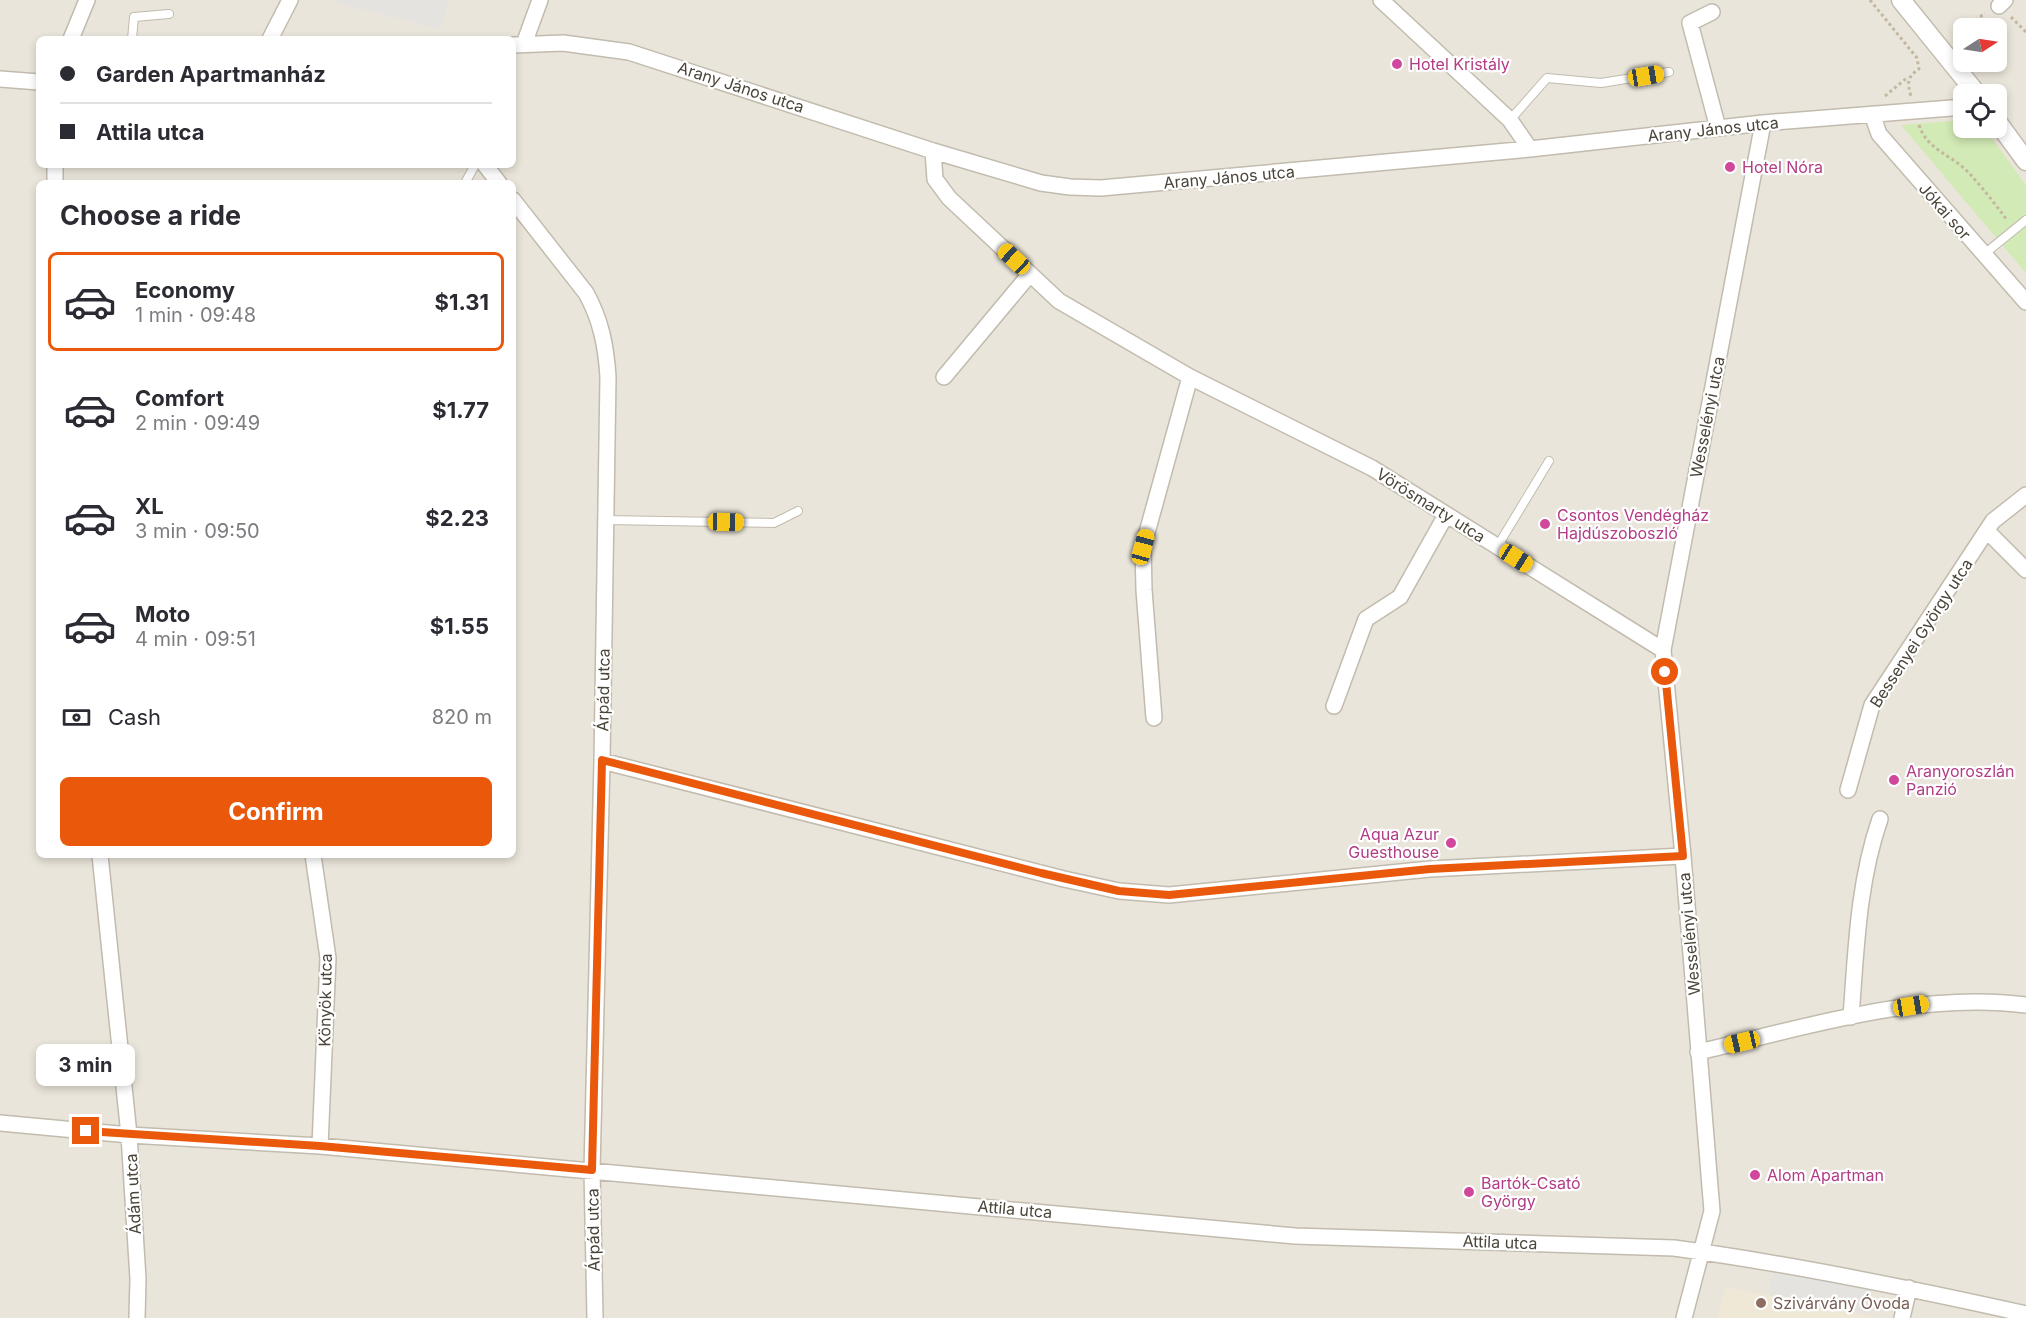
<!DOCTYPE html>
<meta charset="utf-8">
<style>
:root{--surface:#fff;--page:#f2f2f3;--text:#2b2b33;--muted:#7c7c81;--line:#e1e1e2;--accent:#ea580c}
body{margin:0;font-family:Inter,sans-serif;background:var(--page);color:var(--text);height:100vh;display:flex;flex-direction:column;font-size:22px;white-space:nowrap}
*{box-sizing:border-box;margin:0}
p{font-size:20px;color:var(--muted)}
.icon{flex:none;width:33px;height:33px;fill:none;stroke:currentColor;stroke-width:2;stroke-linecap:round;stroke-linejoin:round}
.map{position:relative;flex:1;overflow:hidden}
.side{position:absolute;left:36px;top:180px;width:480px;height:678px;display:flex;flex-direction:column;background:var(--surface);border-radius:9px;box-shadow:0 3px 9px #0003}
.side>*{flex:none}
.top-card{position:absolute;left:36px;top:36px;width:480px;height:132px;border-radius:9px;box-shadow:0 3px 9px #0003;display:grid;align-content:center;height:132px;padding:0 24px;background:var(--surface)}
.needle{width:39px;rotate:78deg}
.tools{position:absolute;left:1953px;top:18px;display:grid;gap:12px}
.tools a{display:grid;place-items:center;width:54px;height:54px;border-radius:9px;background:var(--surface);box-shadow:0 3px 9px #0003;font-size:30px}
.end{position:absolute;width:27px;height:27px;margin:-14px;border:8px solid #ea580c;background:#fff;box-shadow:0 0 0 3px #fff}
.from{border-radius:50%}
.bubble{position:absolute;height:42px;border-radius:9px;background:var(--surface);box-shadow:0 3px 9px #0003;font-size:20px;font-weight:700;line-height:42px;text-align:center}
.car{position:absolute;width:18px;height:36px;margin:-18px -9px;border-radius:8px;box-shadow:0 0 4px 2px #0007;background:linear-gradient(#f5c518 24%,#345 0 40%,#f5c518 0 76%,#345 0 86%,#f5c518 0)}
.top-card b{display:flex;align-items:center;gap:21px;height:57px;font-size:22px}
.top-card b+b{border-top:2px solid var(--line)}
.top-card i{width:15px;height:15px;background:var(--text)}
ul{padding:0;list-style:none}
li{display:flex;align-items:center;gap:18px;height:99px;margin:0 12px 9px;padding:0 12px;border:3px solid transparent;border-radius:9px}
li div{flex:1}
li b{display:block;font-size:22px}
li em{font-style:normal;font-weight:700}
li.on{border-color:var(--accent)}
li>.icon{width:54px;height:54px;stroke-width:1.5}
h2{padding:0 24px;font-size:27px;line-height:72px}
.pay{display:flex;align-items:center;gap:15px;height:66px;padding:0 24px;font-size:22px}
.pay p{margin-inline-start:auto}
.primary-button{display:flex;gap:12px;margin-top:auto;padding:12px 24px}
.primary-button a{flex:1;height:69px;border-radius:9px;background:var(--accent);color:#fff;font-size:24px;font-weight:700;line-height:69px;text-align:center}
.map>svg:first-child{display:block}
</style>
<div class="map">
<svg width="2026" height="1318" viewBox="0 0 2026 1318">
<rect width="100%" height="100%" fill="#f6f3ec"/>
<path fill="#eae5da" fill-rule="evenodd" d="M0,0h2026v1318h-2026zM1964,28h32v34h-32zM39,39h474v126h-474zM1964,94h32v34h-32zM39,183h474v672h-474z"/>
<path fill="#efe8d6" d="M1726,1287l151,31h-160z"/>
<path fill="#d2eab5" d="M1963,120l1,8h20l42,57v88l-125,-148z"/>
<path fill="#e5e3e0" d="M333,0h115l-7,29 -109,-27z
M1775,1264l99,18 -6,31 -99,-20z"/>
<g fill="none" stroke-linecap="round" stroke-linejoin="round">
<g stroke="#c2bbae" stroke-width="10">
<path id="service" d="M132,39l2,-22 35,-3
M1510,120l37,-42 54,5 68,-11
M465,183l10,-18
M1983,255l43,-35
M606,520l168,3 24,-12
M1497,547l52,-86"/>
</g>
<g stroke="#c2bbae" stroke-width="18">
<path id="minor" d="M1381,0l129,120 20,29
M1999,6l6,-6
M1712,12l-22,11 28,105
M71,39l16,-39
M270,39l20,-39
M524,44l16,-44
M513,45l50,-2 66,9 304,99 108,32 29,4 31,1 429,-39 233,-26 201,-16
M0,79l39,3
M1872,114l7,20 147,168
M933,151l2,28 14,19 110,103 131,76 182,91 291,182
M485,165l14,18
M55,183v-18
M513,200l73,93c15,27 20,53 22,84l-6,384 -10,409 3,148
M944,377l86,-103
M1987,531l39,39
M1334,706l32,-87 34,-22 46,-82
M1154,718l-10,-128 -1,-43 47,-170
M602,761l462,118 55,12 50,4 261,-26 253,-13
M1848,790l24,-85 121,-184 33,-26
M100,855l29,280 9,144 -1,39
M313,855l15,103 -8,188
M1851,1017c5,-66 7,-135 29,-198
M1698,1052c106,-24 218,-61 328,-47
M0,1123l129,12 191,11 975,90 379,12c118,16 235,40 352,66
M1684,1318l28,-107 -29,-355 -20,-206 100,-527
M1902,1318l7,-30"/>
</g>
<g stroke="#c2bbae" stroke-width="21">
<path id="tertiary" d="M1901,0l76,94
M1996,120l30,41"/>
</g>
<path stroke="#c4b79f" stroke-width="3" stroke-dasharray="3 3" stroke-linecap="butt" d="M1870,0l47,58 2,11c-12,8 -12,13 -8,27
M2011,17l15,15
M1966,28l19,-15
M1961,33l3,-2
M1885,96l23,-19
M1919,125c8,25 33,30 49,47 14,15 27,32 39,48"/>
<use href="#service" stroke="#fff" stroke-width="8"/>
<use href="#minor" stroke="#fff" stroke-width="15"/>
<use href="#tertiary" stroke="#fff" stroke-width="18"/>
</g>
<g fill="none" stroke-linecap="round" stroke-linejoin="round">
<path stroke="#ea580c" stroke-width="8" d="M86,1131l234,15 272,24 10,-410 439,113 78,18 50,4 261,-26 253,-13 -18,-184"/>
</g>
<g fill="#d1479c" stroke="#fff" stroke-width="2">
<circle cx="1397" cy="64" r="6"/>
<circle cx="1730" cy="167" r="6"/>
<circle cx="1545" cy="524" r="6"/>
<circle cx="1894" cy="780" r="6"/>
<circle cx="1451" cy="843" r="6"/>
<circle cx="1755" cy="1175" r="6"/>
<circle cx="1469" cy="1192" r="6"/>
</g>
<circle fill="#8d6e63" stroke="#fff" stroke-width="2" cx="1761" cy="1303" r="6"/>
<g text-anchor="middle" stroke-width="4.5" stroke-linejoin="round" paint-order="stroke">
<g font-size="16" fill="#b23c85" stroke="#fff" text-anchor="start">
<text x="1409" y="70">Hotel Kristály</text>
<text x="1742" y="173">Hotel Nóra</text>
<text x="1557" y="521">Csontos Vendégház<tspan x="1557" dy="18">Hajdúszoboszló</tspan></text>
<text x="1906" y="777">Aranyoroszlán<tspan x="1906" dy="18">Panzió</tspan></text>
<text x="1439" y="840" text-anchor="end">Aqua Azur<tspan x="1439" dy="18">Guesthouse</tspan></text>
<text x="1767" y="1181">Alom Apartman</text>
<text x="1481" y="1189">Bartók-Csató<tspan x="1481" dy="18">György</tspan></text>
</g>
<g font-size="16" fill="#4b4439" stroke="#fff">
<text transform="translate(741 87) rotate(18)" y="6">Arany János utca</text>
<text transform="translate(1713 129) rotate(-6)" y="6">Arany János utca</text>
<text transform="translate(1229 177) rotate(-5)" y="6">Arany János utca</text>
<text transform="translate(1945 211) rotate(49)" y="6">Jókai sor</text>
<text transform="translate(1707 417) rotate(-79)" y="6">Wesselényi utca</text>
<text transform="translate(1431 505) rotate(32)" y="6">Vörösmarty utca</text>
<text transform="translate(1921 633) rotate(-57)" y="6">Bessenyei György utca</text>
<text transform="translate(603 690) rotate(-89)" y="6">Árpád utca</text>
<text transform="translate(1689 934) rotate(-95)" y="6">Wesselényi utca</text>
<text transform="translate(325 1000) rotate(-89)" y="6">Könyök utca</text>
<text transform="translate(133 1194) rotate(-93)" y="6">Ádám utca</text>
<text transform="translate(1015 1209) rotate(5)" y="6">Attila utca</text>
<text transform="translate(593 1230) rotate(-91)" y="6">Árpád utca</text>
<text transform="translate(1500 1242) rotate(2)" y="6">Attila utca</text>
</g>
<g font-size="16" fill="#785e54" stroke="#fff" text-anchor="start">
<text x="1773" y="1309">Szivárvány Óvoda</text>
</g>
</g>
</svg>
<div class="tools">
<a><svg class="needle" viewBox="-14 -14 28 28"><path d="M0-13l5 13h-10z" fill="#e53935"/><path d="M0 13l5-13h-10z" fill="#7c7c81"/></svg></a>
<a><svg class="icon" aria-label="locate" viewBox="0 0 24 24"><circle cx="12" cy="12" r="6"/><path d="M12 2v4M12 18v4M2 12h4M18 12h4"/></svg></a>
</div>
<i class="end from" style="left:1665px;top:672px"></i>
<i class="end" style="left:86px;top:1131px"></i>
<div class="bubble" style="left:36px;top:1044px;width:99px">3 min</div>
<i class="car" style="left:1646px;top:76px;rotate:81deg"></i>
<i class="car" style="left:1014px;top:259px;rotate:313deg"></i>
<i class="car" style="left:726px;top:522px;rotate:91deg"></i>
<i class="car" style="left:1143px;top:547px;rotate:15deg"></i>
<i class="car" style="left:1516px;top:558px;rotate:122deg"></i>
<i class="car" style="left:1911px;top:1006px;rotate:80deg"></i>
<i class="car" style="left:1742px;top:1042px;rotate:257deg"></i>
<div class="top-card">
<b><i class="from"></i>Garden Apartmanház</b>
<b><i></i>Attila utca</b>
</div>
<section class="side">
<h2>Choose a ride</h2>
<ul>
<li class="on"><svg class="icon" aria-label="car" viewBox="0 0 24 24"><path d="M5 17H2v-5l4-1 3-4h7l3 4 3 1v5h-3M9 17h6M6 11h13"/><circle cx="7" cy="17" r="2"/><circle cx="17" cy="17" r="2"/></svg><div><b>Economy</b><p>1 min · 09:48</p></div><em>$1.31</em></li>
<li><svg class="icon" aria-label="car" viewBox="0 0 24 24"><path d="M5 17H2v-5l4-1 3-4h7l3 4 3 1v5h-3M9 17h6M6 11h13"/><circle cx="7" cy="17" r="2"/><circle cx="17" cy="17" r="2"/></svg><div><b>Comfort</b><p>2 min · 09:49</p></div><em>$1.77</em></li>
<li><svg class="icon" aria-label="car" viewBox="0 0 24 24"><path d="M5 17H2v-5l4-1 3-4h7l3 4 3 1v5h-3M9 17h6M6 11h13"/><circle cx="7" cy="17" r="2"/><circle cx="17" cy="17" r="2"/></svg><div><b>XL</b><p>3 min · 09:50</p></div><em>$2.23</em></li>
<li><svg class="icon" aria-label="car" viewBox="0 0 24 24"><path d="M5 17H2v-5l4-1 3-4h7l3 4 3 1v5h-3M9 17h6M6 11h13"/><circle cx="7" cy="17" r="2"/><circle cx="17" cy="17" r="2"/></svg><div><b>Moto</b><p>4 min · 09:51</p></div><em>$1.55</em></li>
</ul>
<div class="pay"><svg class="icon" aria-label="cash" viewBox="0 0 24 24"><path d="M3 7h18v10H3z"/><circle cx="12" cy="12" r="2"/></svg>Cash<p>820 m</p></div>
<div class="primary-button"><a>Confirm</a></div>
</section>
</div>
